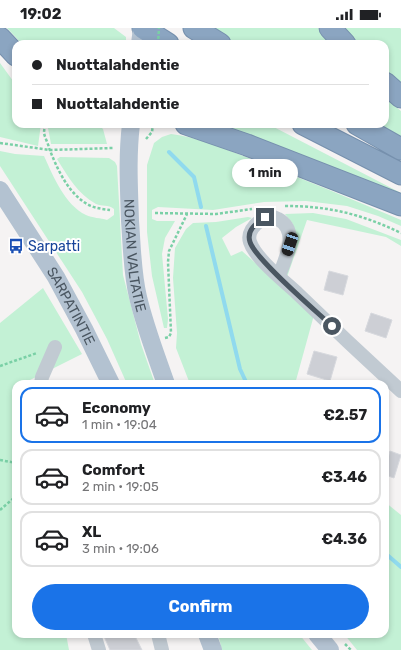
<!DOCTYPE html>
<meta charset="utf-8">
<style>
:root{--surface:#fff;--page:#f6f6f6;--text:#202124;--muted:#757577;--line:#e0e0e0;--accent:#1a73e8}
body{margin:0;font-family:Rubik,sans-serif;background:var(--page);color:var(--text);height:100vh;display:flex;flex-direction:column;font-size:15px;white-space:nowrap}
*{box-sizing:border-box;margin:0}
p{font-size:13px;color:var(--muted)}
.icon{flex:none;width:22px;height:22px;fill:none;stroke:currentColor;stroke-width:2;stroke-linecap:round;stroke-linejoin:round}
.map{position:relative;flex:1;overflow:hidden}
.side{position:absolute;left:12px;top:352px;width:377px;height:258px;display:flex;flex-direction:column;background:var(--surface);border-radius:12px;box-shadow:0 2px 6px #0003}
.side>*{flex:none}
.banner{position:absolute;left:12px;top:12px;width:377px;height:88px;border-radius:12px;box-shadow:0 2px 6px #0003;display:grid;align-content:center;height:88px;padding:0 20px;background:var(--surface)}
.end{position:absolute;width:18px;height:18px;margin:-9px;border:5px solid #4a5661;background:#fff;box-shadow:0 0 0 2px #fff}
.from{border-radius:50%}
.bubble{position:absolute;height:28px;border-radius:14px;background:var(--surface);box-shadow:0 2px 6px #0003;font-size:13px;font-weight:700;line-height:28px;text-align:center}
.car{position:absolute;width:12px;height:24px;margin:-12px -6px;border-radius:5px;box-shadow:0 0 3px 1px #0007;background:linear-gradient(#222 24%,#8ab4d8 0 40%,#222 0 76%,#8ab4d8 0 86%,#222 0)}
.banner b{display:flex;align-items:center;gap:14px;height:38px;font-size:15px}
.banner b+b{border-top:1px solid var(--line)}
.banner i{width:10px;height:10px;background:var(--text)}
ul{padding:7px 0 0;list-style:none}
li{display:flex;align-items:center;gap:12px;height:56px;margin:0 8px 6px;padding:0 12px;border:2px solid var(--line);border-radius:12px}
li div{flex:1}
li b{display:block;font-size:15px}
li em{font-style:normal;font-weight:700}
li.current{border-color:var(--accent)}
li>.icon{width:36px;height:36px;stroke-width:1.5}
.action{display:flex;gap:8px;margin-top:auto;padding:8px 20px}
.action a{flex:1;height:46px;border-radius:24px;background:var(--accent);color:#fff;font-size:16px;font-weight:700;line-height:46px;text-align:center}
.status{display:flex;justify-content:space-between;align-items:center;height:28px;padding:0 20px;background:var(--surface);direction:ltr}
.status svg{height:11px;fill:currentColor}
.map>svg:first-child{display:block}
</style>
<div class="status"><b>19:02</b><svg viewBox="0 0 49 12"><path d="M0 12V9h3v3zM5 12V6h3v6zM10 12V3h3v9zM15 12V0h3v12zM26 1h20v11H26zM47 4h2v5h-2z"/></svg></div>
<div class="map">
<svg width="401" height="622" viewBox="0 0 401 622">
<rect width="100%" height="100%" fill="#f5f3f3"/>
<path fill="#c3f1d5" d="M7,0h107l12,9v7h-104z
M209,0h109l15,16h-99z
M338,0h62l1,1v62l-16,-15v-32h-33z
M0,35l16,22v39h25l-3,22 -38,-9z
M385,70l16,13v28l-30,-15h14z
M49,96h49l5,5 4,15h-56l-3,-16z
M201,96h67l133,69v8z
M171,106c26,3 51,14 75,23 52,20 103,41 155,63v6l-23,-10 -31,-10 -41,-5 -42,1 -51,8 -55,-3 -6,3v9l5,2h18l-10,17 -3,16 6,65 -1,9h-3l-12,-52 -5,-44v-67l7,-22 8,-6z
M0,123l15,3 29,2c9,20 21,49 42,59 6,3 15,3 21,5l7,-5v-6c-6,-5 -12,-2 -18,-5 -19,-11 -27,-26 -39,-45l3,-2 49,1 6,4 2,4 6,109 18,69 14,40h-28l-20,-45 -25,-47 -82,-126z
M313,185l33,6 55,21v6l-15,-9 -79,-17 -20,57 -2,-3 8,-50 -8,-10z
M248,189l4,1 -16,9 -14,11 9,18 11,-5 72,64 -19,69h-105l-14,-36 1,-15 -4,-55 2,-30 11,-19 7,-6 23,-1z
M43,260l39,66 -60,30h-6v250h50l3,16h-69v-327z
M385,474l16,13v135h-44l-13,-16h41z
M218,606h81l13,16h-90z"/>
<g fill="none" stroke-linecap="round" stroke-linejoin="round">
<path stroke="#90daee" stroke-width="4" d="M169,124l25,25 7,30
M206,198l34,143 7,15
M385,525l16,14"/>
</g>
<path fill="#cdcfd5" stroke="#d7d9de" d="M329,243l19,5 -5,19 -19,-5z
M371,285l21,7 -6,18 -21,-7z
M314,323l23,6 -7,24 -23,-7z
M390,423l11,4 -7,23 -9,-3v-6z
M103,606h31l8,16h-32z"/>
<g fill="none" stroke-linecap="round" stroke-linejoin="round">
<g stroke="#7690ad" stroke-width="23">
<path id="highway" d="M143,0l25,16
M194,0l26,16
M330,0l15,16
M0,10l16,17
M385,55l16,14
M186,96l61,21 154,60
M303,96l98,50
M357,96l44,25"/>
</g>
<path stroke="#7ad0a6" stroke-width="2.5" stroke-dasharray="3 2" stroke-linecap="butt" d="M45,96c0,3 -1,6 -1,9 1,5 4,10 5,15 8,20 18,44 38,56 7,4 15,5 23,6
M146,111l6,-7 1,-8
M0,115l50,7 63,-2
M285,178c44,0 76,8 116,27
M155,185l61,1 36,-5
M165,310l4,-1 2,-4 -3,-71 1,-11 18,-37
M0,338l37,-13
M0,432l16,3
M0,482l16,-14
M345,616l6,6"/>
<path stroke="#c1cad2" stroke-width="14" d="M279,248c6,-17 21,-45 -1,-57 -5,-3 -11,-3 -17,1 -7,5 -14,13 -11,22 5,16 34,39 47,51 34,33 69,66 104,98
M41,356l1,-7 13,-30
M94,606l5,16
M158,606l4,16"/>
<g stroke="#b3c2d1" stroke-width="18">
<path d="M140,16l2,-16"/>
<path id="s1" d="M131,96c-4,34 -2,64 -1,97 2,25 2,51 8,76 7,30 18,58 28,87"/>
<path id="s2" d="M0,162l56,87 28,52 27,55"/>
<path d="M207,606l6,16"/>
<path d="M317,606l13,16"/>
</g>
<use href="#highway" stroke="#8ba5c1" stroke-width="21"/>
<path stroke="#7ad0a6" stroke-width="2.5" stroke-dasharray="3 2" stroke-linecap="butt" d="M158,16l1,-16"/>
</g>
<g fill="none" stroke-linecap="round" stroke-linejoin="round">
<path stroke="#4a5661" stroke-width="5" d="M265,189c-8,6 -19,13 -15,25 5,17 66,69 82,84"/>
</g>
<defs>
<g id="bus-bare" transform="scale(1.2)"><path d="M-5-6H5V4H4V6H2V4H-2V6H-4V4H-5ZM-3.5-4V0h7V-4ZM-3.5 1.2v1.5H-2V1.2ZM2 1.2v1.5H3.5V1.2Z" fill="#1a4fb4" stroke="#fff" stroke-width="2.5" paint-order="stroke"/></g>
</defs>
<g fill-rule="evenodd">
<use href="#bus-bare" x="16" y="218"/>
</g>
<g text-anchor="middle" stroke-width="4" stroke-linejoin="round" paint-order="stroke">
<g font-size="14" fill="#164399" stroke="#fff" text-anchor="start">
<text x="28" y="223">Sarpatti</text>
</g>
<g font-size="14" fill="#4a5661" stroke="#fff">
<text dy="5" stroke="none"><textPath href="#s1" startOffset="132">NOKIAN VALTATIE</textPath></text>
<text dy="5" stroke="none"><textPath href="#s2" startOffset="136">SARPATINTIE</textPath></text>
</g>
</g>
</svg>
<i class="end from" style="left:332px;top:298px"></i>
<i class="end" style="left:265px;top:189px"></i>
<div class="bubble" style="left:232px;top:131px;width:66px">1 min</div>
<i class="car" style="left:290px;top:216px;rotate:199deg"></i>
<div class="banner">
<b><i class="from"></i>Nuottalahdentie</b>
<b><i></i>Nuottalahdentie</b>
</div>
<section class="side">
<ul>
<li class="current"><svg class="icon" aria-label="car" viewBox="0 0 24 24"><path d="M5 17H2v-5l4-1 3-4h7l3 4 3 1v5h-3M9 17h6M6 11h13"/><circle cx="7" cy="17" r="2"/><circle cx="17" cy="17" r="2"/></svg><div><b>Economy</b><p>1 min · 19:04</p></div><em>€2.57</em></li>
<li><svg class="icon" aria-label="car" viewBox="0 0 24 24"><path d="M5 17H2v-5l4-1 3-4h7l3 4 3 1v5h-3M9 17h6M6 11h13"/><circle cx="7" cy="17" r="2"/><circle cx="17" cy="17" r="2"/></svg><div><b>Comfort</b><p>2 min · 19:05</p></div><em>€3.46</em></li>
<li><svg class="icon" aria-label="car" viewBox="0 0 24 24"><path d="M5 17H2v-5l4-1 3-4h7l3 4 3 1v5h-3M9 17h6M6 11h13"/><circle cx="7" cy="17" r="2"/><circle cx="17" cy="17" r="2"/></svg><div><b>XL</b><p>3 min · 19:06</p></div><em>€4.36</em></li>
</ul>
<div class="action"><a>Confirm</a></div>
</section>
</div>
